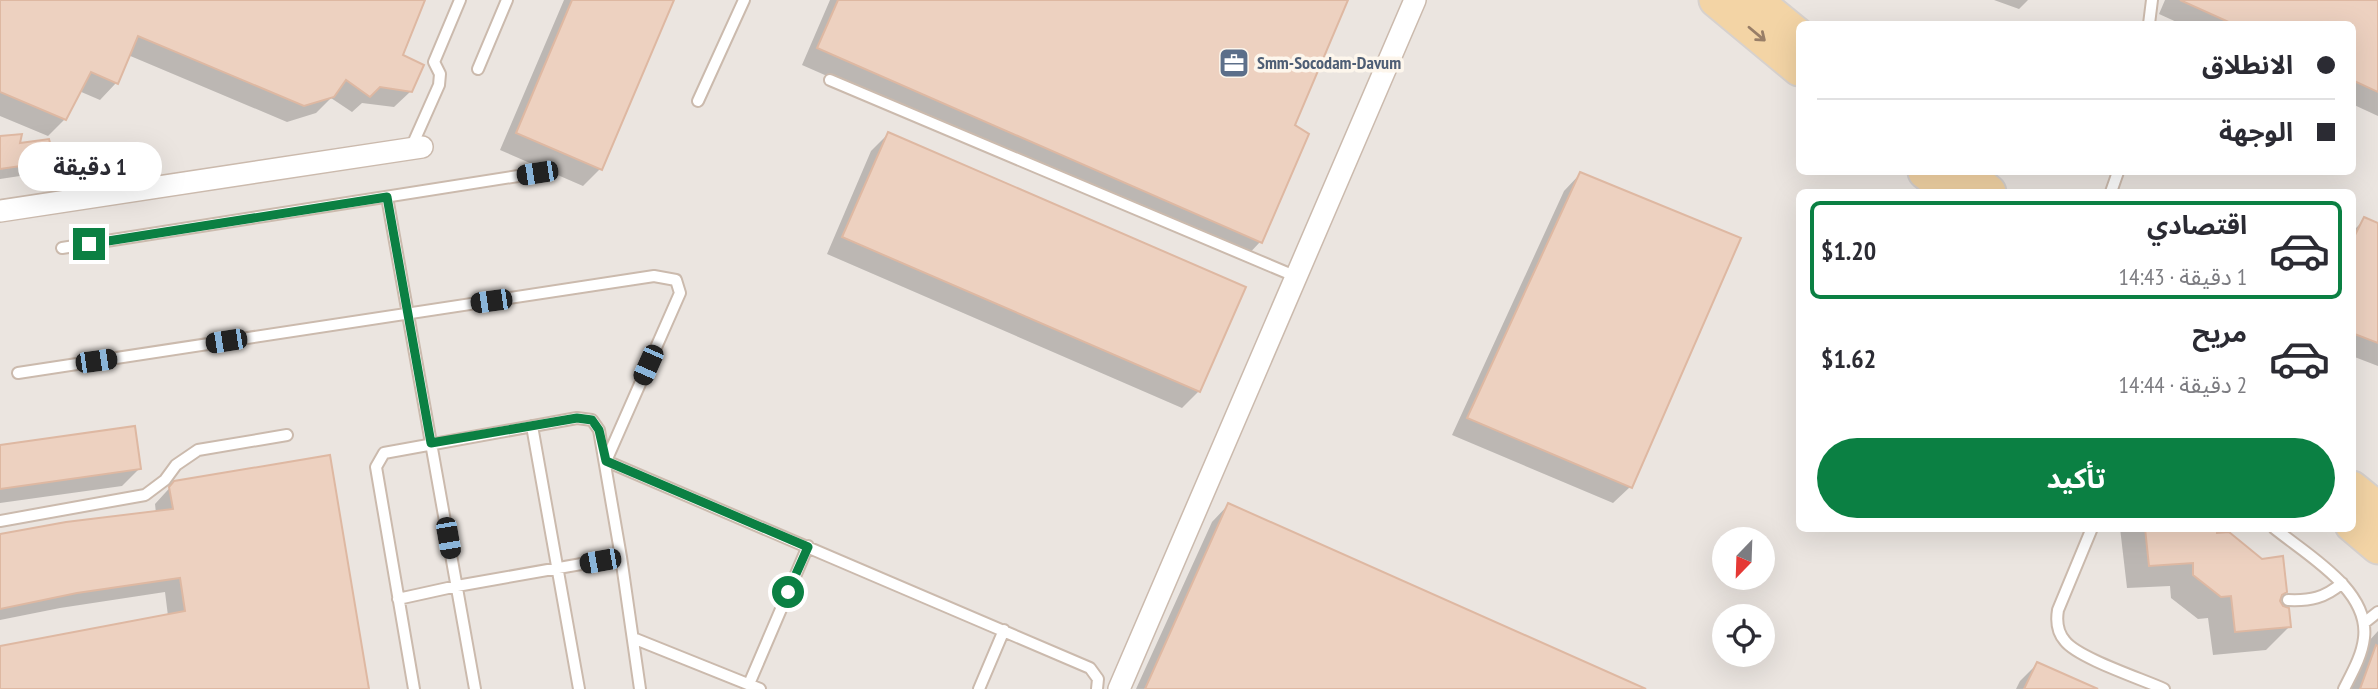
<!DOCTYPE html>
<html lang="ar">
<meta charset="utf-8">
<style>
:root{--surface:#fff;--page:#f2f2f3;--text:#2b2b33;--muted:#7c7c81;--line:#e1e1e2;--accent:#0b8043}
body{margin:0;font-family:"PT Sans Narrow","Noto Sans Arabic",sans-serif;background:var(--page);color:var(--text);direction:rtl;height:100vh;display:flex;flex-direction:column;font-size:26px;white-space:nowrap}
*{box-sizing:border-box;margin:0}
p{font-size:23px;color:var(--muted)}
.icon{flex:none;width:38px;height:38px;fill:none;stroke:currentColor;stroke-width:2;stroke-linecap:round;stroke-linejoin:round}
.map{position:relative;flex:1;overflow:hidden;direction:ltr}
.sheet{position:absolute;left:1796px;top:189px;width:560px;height:343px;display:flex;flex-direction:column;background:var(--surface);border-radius:10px;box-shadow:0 7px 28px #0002;direction:rtl}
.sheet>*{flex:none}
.banner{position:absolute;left:1796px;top:21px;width:560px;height:154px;border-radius:10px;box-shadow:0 7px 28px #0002;direction:rtl;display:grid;align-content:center;height:154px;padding:0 21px;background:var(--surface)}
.needle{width:46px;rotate:203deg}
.fabs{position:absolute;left:1712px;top:527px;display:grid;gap:14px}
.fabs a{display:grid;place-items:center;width:63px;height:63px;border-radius:50%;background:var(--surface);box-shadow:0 7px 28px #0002;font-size:35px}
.end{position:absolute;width:32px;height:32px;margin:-16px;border:9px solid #0b8043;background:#fff;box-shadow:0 0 0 4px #fff}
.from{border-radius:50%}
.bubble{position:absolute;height:49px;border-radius:24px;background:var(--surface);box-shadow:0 7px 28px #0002;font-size:23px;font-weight:700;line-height:49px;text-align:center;direction:rtl}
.car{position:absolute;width:21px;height:42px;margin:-21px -10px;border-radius:9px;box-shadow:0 0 5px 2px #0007;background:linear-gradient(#222 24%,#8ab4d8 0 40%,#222 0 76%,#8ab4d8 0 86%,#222 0)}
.banner b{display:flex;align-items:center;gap:24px;height:66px;font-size:26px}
.banner b+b{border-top:2px solid var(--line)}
.banner i{width:18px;height:18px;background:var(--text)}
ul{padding:12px 0 0;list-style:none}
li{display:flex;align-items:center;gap:21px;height:98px;margin:0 14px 10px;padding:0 7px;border:4px solid transparent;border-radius:10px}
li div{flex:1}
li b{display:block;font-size:26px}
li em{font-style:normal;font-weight:700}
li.selected{border-color:var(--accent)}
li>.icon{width:63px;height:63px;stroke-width:1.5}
.cta{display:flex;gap:14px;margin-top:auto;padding:14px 21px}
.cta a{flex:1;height:80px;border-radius:42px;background:var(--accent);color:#fff;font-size:28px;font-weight:700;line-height:80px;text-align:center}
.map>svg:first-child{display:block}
</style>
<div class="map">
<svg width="2378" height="689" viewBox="0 0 2378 689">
<rect width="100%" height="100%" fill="#faf2e6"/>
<path fill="#ebe5e0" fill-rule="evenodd" d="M0,0h2378v689h-2378zM1799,24h553v148h-553zM1799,192h553v336h-553zM1724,539h38v39h-38zM1724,616h38v38h-38z"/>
<path fill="#0003" d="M0,0h424l-23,56 10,35 -17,16 -32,-4 -10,9 -21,-14 -15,15 -29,9 -159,-67 -12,28 -16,17 -21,-9 -14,28 -17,17 -48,-20z
M564,0h108l-72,169 -17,17 -83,-36z
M830,0h516l-53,126 -33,116 -16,17 -442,-194z
M1994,0h34l-9,9z
M2165,0h213v116l-26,-12v-80h-171l-22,-10z
M888,134l311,257 -17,17 -355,-154 44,-103z
M0,138l18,7 35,16 -13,12 -40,6z
M1580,174l50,313 -17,16 -161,-68 112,-244z
M2365,219l13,5v142l-26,-10v-124z
M0,447l139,22 -17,17 -122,17z
M175,482l192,207h-367v-41l168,-32 -3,-24 -105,16 -60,12v-84l156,-23 -1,-9z
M1228,505l414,184h-506l76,-167z
M2215,528l1,7 63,63 -1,3 11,26 -23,23 -53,5 -5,-37 -10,1 -27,-21 -1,-12 -43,2 -7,-60z
M2378,631v58h-27l17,-47z
M2037,664l57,25h-78l4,-8z"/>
<path fill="#edd1c0" stroke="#deb8a2" stroke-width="2" d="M0,0h425l-22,55 21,10 -12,27 -32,-5 -10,10 -24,-17 -12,17 -30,9 -166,-70 -20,48 -27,-12 -25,48 -66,-28z
M572,0h102l-72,170 -86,-37z
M838,0h510l-53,125 14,9 -47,109 -445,-195z
M2180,0h198v92l-26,-12v-56h-119z
M888,132l358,155 -46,105 -358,-155z
M22,134l-2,9 29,-4 6,22 -55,8v-33z
M1580,172l161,66 -109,250 -165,-70z
M2364,217l14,6v120l-26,-10v-92z
M135,426l6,43 -141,20v-44z
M330,455l39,234h-369v-43l185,-35 -5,-33 -103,15 -77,16v-75l66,-12 107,-13 -4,-22 5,-6z
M1228,503l418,186h-501z
M2145,528h72v5l12,-1 33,27 21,-3 4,36 -5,3 -2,6 3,5 6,2 2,19 -56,5 -4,-36 -10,1 -28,-22v-12l-44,3z
M2376,645l2,1v43h-18z
M2037,662l61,27h-74z"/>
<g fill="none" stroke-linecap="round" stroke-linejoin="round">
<g stroke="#cbbaad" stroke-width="14">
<path id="service" d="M2149,24l3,-24
M478,69l29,-69
M830,80l467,197
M698,101l46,-101
M411,148l28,-63 1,-11 -6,-12 26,-62
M2111,192l7,-20
M387,197l88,492
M62,248l475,-75
M18,373l636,-97 22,4 4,13 -74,168
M532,426l47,263
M606,461l484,207 8,11 -1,10
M0,521l145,-26 20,-15 11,-15 22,-15 89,-15
M2092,528l-34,82c-2,12 -1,22 7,31 13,17 77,38 99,48
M2274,528c33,27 96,62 90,110 -2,18 -12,35 -20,51
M398,599l59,-13 164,-29
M2288,600c22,1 37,-2 54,-17
M2364,623l14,-11
M633,638l127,51
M749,684l59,-138
M414,689l-38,-222 8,-14 193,-35 15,2 7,10 22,127 19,132
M979,689l25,-59"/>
</g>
<g stroke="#cbbaad" stroke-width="24">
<path id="minor" d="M0,211l422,-64
M1119,689l296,-689"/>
</g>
<g stroke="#d7d1cd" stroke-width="37">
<path id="primary" d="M1716,0l83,69
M1755,0l44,36
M1925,172l26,20
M1964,172l25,20
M2352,488l26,21
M2352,525l26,22"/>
</g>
<use href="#service" stroke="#fff" stroke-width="10"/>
<use href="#minor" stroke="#fff" stroke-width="21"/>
<use href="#primary" stroke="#f3d4a5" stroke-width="33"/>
</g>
<defs><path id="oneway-shaft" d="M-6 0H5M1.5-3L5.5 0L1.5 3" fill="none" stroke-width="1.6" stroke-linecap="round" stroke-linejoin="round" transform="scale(1.75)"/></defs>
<use stroke="#987e67" href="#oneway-shaft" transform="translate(1757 34) rotate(40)"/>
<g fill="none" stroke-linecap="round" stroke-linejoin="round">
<path stroke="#0b8043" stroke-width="9" d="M89,244l298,-47 44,246 146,-25 15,2 7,10 7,31 202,86 -20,45"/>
</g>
<defs>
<g id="office-square" transform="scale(1.575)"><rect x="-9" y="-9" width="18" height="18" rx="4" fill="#5c6f8a" stroke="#fdf6ec"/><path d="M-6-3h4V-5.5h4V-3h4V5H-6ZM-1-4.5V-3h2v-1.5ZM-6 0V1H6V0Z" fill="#fff"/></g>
</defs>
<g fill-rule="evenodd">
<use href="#office-square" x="1234" y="63"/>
</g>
<g text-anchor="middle" stroke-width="7" stroke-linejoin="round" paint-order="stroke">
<g font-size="18" font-weight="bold" fill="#4e5e75" stroke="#fdf6ec" text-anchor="start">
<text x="1257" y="69">Smm-Socodam-Davum</text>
</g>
</g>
</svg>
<div class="fabs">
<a><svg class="needle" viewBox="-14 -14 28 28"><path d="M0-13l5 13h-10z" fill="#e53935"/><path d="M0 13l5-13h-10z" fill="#7c7c81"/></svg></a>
<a><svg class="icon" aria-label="locate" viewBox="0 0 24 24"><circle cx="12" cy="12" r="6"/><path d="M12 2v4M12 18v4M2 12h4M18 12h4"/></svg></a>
</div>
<i class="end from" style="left:788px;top:592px"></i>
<i class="end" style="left:89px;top:244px"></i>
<div class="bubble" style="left:18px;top:142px;width:144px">1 دقيقة</div>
<i class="car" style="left:537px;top:173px;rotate:261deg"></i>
<i class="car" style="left:491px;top:301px;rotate:262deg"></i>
<i class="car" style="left:226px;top:341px;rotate:261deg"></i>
<i class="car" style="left:96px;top:361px;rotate:82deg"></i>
<i class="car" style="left:648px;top:365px;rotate:204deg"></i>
<i class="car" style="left:448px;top:538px;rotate:170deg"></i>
<i class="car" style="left:600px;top:561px;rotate:260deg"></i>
<div class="banner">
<b><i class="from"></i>الانطلاق</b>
<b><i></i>الوجهة</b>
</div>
<section class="sheet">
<ul>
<li class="selected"><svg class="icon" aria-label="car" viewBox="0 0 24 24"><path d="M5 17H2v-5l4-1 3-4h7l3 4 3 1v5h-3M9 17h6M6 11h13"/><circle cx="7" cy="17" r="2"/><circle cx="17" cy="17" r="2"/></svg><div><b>اقتصادي</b><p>1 دقيقة · 14:43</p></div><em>$1.20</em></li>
<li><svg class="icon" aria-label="car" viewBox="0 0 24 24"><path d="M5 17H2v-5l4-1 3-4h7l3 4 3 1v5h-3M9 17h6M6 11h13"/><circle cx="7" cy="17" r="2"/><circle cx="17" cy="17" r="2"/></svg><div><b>مريح</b><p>2 دقيقة · 14:44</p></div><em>$1.62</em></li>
</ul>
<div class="cta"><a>تأكيد</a></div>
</section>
</div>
